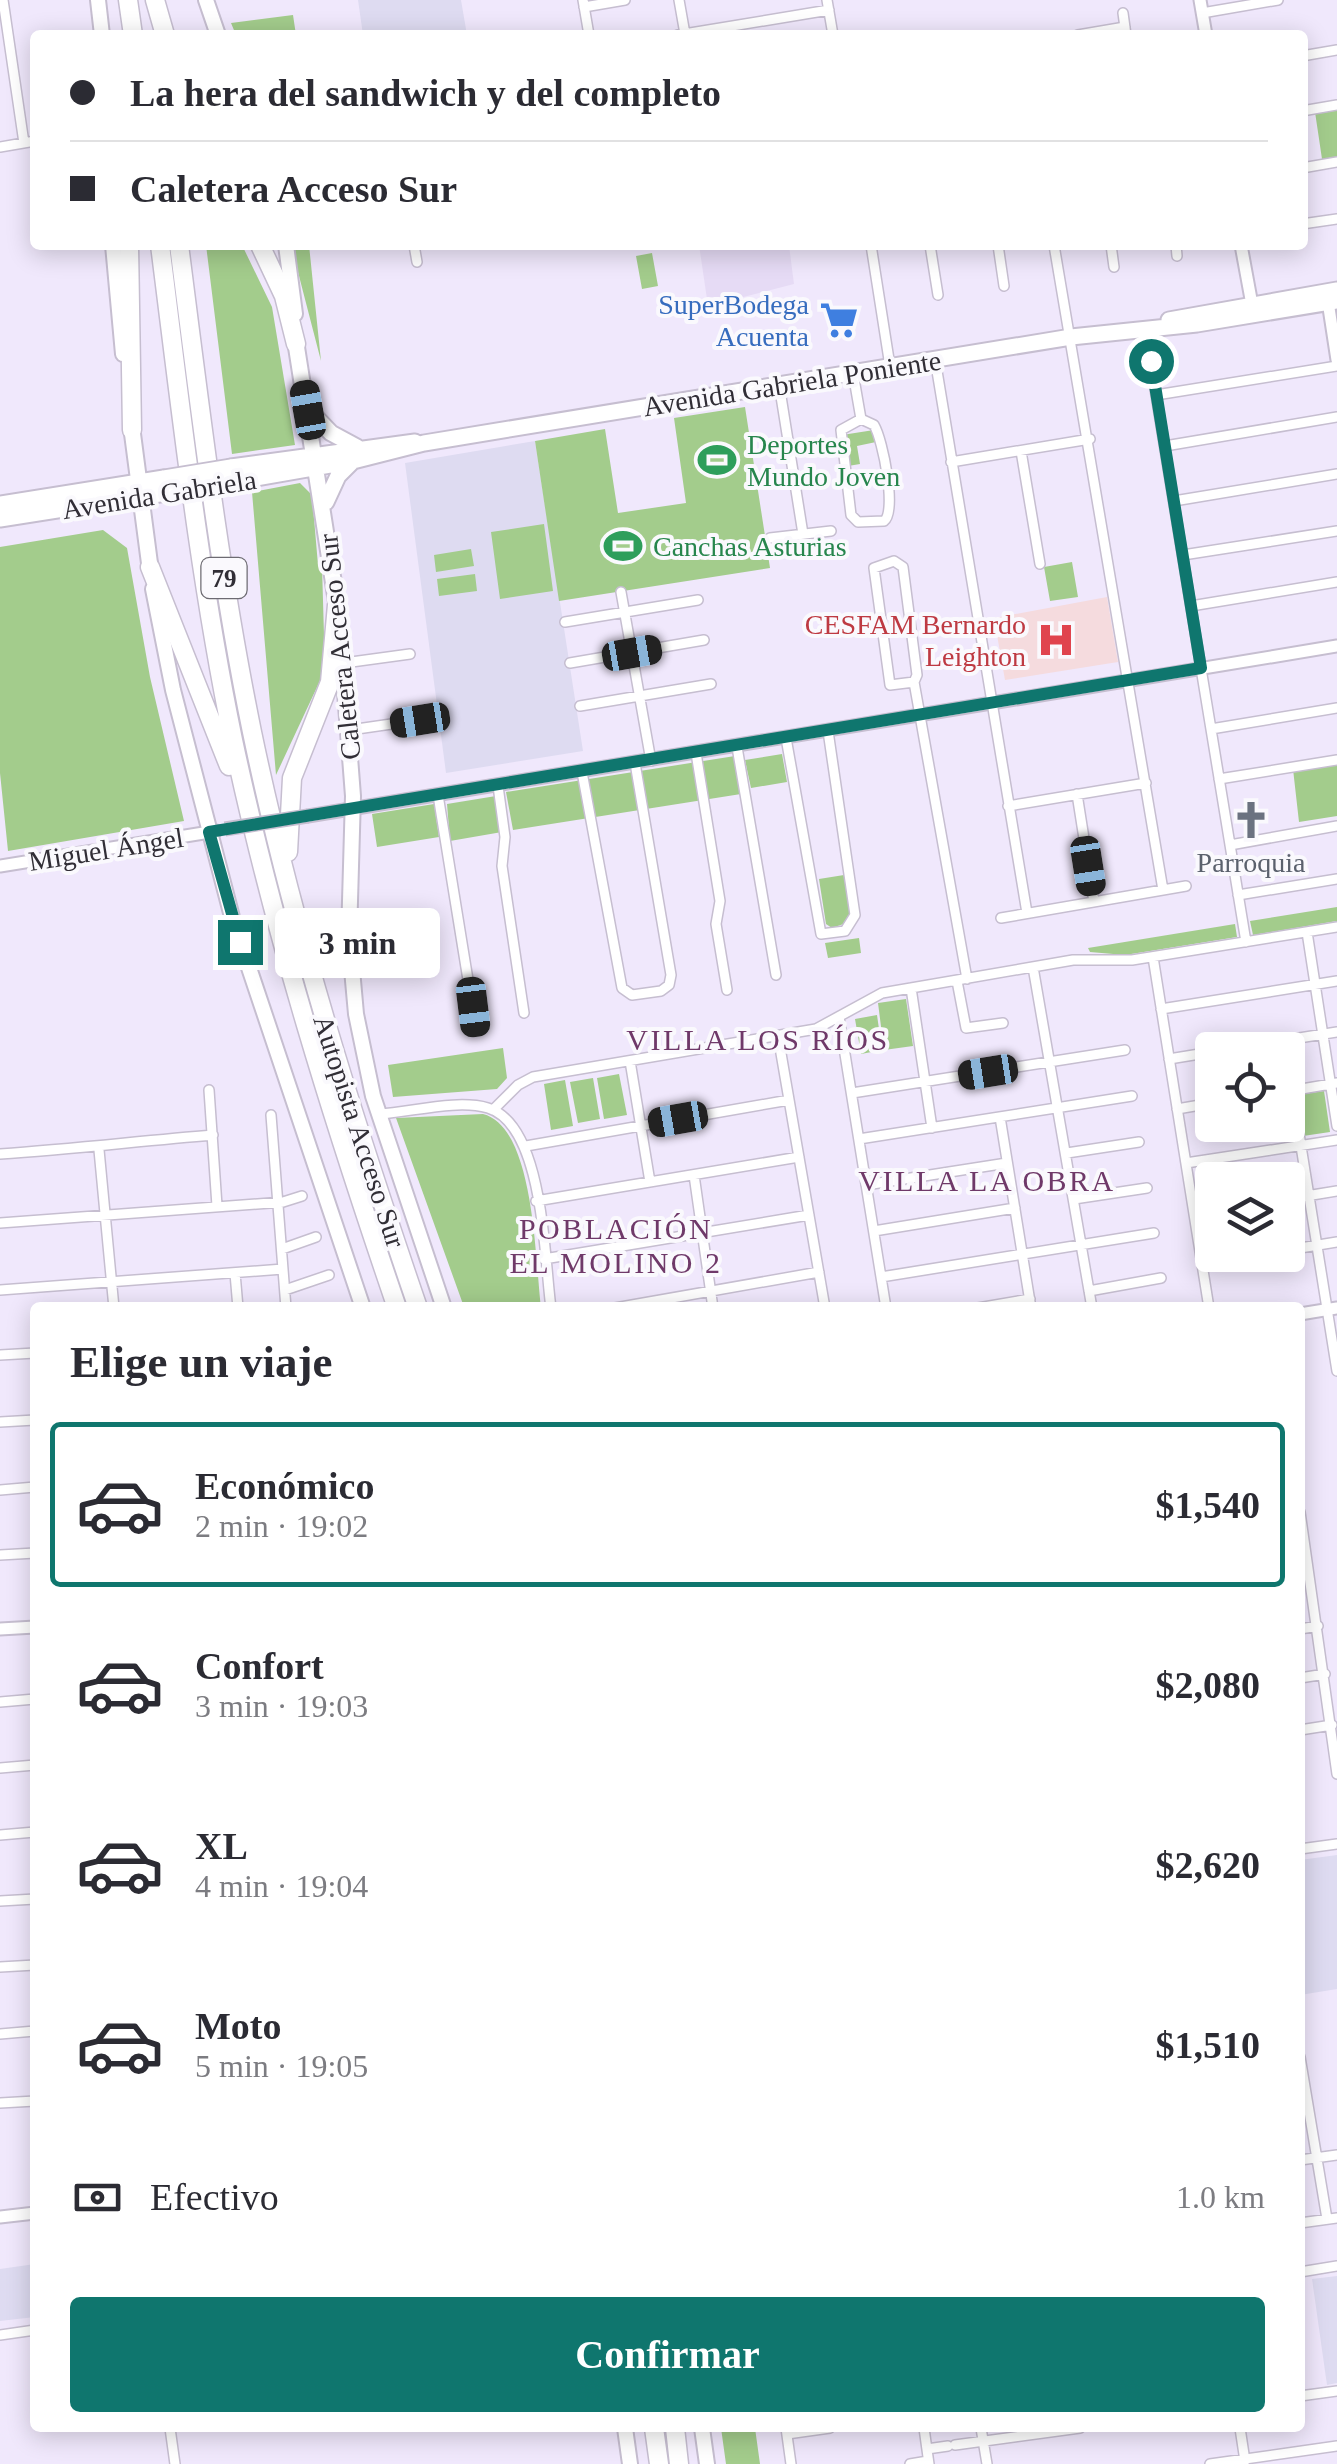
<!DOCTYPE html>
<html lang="es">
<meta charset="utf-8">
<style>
:root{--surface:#fff;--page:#f2f2f3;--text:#2b2b33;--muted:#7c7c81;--line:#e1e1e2;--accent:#0f766e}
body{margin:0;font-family:Georgia,serif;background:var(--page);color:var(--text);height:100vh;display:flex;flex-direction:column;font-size:38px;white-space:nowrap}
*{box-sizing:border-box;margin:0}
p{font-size:32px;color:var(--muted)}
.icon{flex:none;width:55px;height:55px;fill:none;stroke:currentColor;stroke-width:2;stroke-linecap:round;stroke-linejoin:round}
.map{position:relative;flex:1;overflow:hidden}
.side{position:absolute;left:30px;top:1302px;width:1275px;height:1130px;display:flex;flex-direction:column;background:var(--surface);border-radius:10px;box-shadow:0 5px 25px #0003}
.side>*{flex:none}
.top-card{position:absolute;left:30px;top:30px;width:1278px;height:220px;border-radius:10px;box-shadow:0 5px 25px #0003;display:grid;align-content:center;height:220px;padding:0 40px;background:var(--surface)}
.fabs{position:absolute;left:1195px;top:1032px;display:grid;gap:20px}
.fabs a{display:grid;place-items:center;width:110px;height:110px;border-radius:10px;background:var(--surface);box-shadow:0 5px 25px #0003;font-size:50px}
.end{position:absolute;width:45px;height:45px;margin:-22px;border:12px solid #0f766e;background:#fff;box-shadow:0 0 0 5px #fff}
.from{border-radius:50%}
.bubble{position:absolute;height:70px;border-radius:10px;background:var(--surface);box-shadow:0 5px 25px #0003;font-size:32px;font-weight:700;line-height:70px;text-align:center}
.car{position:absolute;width:30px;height:60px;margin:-30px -15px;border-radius:12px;box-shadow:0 0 8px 2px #0007;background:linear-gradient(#222 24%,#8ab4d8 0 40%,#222 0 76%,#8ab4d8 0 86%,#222 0)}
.top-card b{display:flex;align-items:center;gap:35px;height:95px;font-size:38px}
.top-card b+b{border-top:2px solid var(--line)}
.top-card i{width:25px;height:25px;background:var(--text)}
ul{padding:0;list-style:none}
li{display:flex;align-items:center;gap:30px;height:165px;margin:0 20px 15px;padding:0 20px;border:5px solid transparent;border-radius:10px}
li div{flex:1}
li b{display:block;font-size:38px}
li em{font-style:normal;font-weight:700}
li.current{border-color:var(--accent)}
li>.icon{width:90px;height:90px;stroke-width:1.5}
h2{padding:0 40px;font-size:45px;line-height:120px}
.pay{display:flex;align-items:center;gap:25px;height:110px;padding:0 40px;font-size:38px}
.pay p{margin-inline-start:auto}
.cta{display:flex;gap:20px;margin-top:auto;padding:20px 40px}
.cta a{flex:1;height:115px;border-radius:10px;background:var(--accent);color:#fff;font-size:40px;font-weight:700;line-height:115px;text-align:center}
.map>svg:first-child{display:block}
</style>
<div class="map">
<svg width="1337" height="2464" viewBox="0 0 1337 2464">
<rect width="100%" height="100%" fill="#f0e8fc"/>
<path fill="#e6dbf5" d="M699,245h90l5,39 -86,22z"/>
<path fill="#dedbf1" d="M358,0h103l6,35h-104z
M535,441l48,310 -137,22 -41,-310z
M1337,1855v134l-37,6v-135z
M35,2264v53l-35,4v-52z
M1337,2276v107l-10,2 -15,-106z"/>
<path fill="#f5dbde" d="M1107,597l11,65 -113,18 -11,-62z"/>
<path fill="#a3cc8c" d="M293,15l3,20h-60l-5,-12z
M1337,109v48l-15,2 -7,-47z
M206,245h36l30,62 23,138 -63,9z
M291,245h18l12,116z
M652,253l6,33 -16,3 -6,-33z
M745,407l25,161 -211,33 -24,-160 70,-12 13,84 68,-10 -12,-85z
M874,430l2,12 -19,4 3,18 -12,2 -6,-31z
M300,483l12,12 6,70 4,1 3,104 -49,105 -24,-283z
M544,524l9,67 -53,8 -9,-67z
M103,530l24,18 23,129 34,144 -176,30 -8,-78v-226z
M471,549l3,17 -38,6 -2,-17z
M1072,562l6,35 -28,4 -6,-34z
M475,574l2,17 -38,5 -2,-17z
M782,754l5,28 -36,6 -6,-28z
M735,756l6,38 -228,36 -7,-38z
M1337,763v53l-38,6 -6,-53z
M496,796l6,36 -52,9 -3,-37z
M434,804l5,33 -62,10 -5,-33z
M844,875l8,46 -20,7 -6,-4 -7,-45z
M1337,907v14l-84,14 -3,-14z
M1235,924l2,13 -112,18 -35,-3 -2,-4z
M859,938l2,15 -33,5 -3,-15z
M906,999l7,47 -29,4 -6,-47z
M877,1015l5,35 -21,4 -6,-35z
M503,1048l4,30 -10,11 -104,8 -5,-32z
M619,1074l8,41 -23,4 -7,-41z
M593,1078l7,41 -22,4 -8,-41z
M565,1080l8,46 -22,4 -7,-46z
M1324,1091l6,41 -27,4 -6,-41z
M483,1114c52,13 52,148 58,193h-77l-68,-189z
M721,2428h34l5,36h-34z"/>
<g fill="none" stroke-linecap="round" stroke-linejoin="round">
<g stroke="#c6bed0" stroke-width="12">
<path id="minor" d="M3,0l21,143
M583,0l6,35
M679,0l6,34
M827,0l6,35
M584,7l41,-7
M1123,13l3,22
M1202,13l76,-13
M678,35l151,-25
M1078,35l47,-8
M1302,56l35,-6
M1302,111l35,-6
M0,147l35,-6
M1302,168l35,-6
M1302,224l35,-5
M414,245l3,17
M871,245l19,121
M930,245l8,50
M998,245l6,41
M1054,245l109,645
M1111,245l3,22
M1176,245l1,11
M1145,328l101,614
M935,359l92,554
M853,373l8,46
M779,384l24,150
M1156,395l181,-29
M861,419l13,6c9,15 23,87 10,96l-26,1 -7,-7 -10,-85z
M1165,446l172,-29
M1021,451l19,113
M951,462l139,-23
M1174,501l163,-27
M770,538l61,-7
M1183,555l154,-24
M894,561l9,6 14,108 -3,7 -24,3 -16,-117z
M621,592l30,169
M1191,606l146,-24
M565,622l133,-22
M344,663l66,-9
M570,663l134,-23
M914,682l53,297
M580,706l131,-22
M1211,729l126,-21
M350,730l69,-10
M786,738l35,196 24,-3 10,-16 -27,-184
M737,747l39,228
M696,753l24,148 -4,23 11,66
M582,772l40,216 10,7 29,-4 8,-6 2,-10 -36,-212
M1219,779l118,-19
M498,786l7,51 -3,29 22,147
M1077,794l17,108
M438,795l38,234
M1008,806l138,-23
M1230,845l107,-19
M1238,895l99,-16
M1001,918l185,-32
M1307,932l30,194
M1153,957l56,351
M1033,967l59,341
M957,981l9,47 37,-5
M911,988l21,140
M1161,1009l176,-28
M839,1017l47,291
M778,1036l47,272
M1223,1050l114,-18
M1169,1059l43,-7
M630,1061l20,121
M209,1090l8,116
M1292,1090l45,281
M1290,1091l47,-8
M852,1093l273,-43
M1177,1109l35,-6
M493,1110l25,-25 15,-8 283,-48 66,-36 191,-33h59l205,-33
M380,1114c32,-2 77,-15 108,-6 56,17 56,150 63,200
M271,1115l15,193
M1000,1117l31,191
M859,1139l273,-43
M526,1146l263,-46
M99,1150l15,158
M1067,1153l72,-11
M0,1154c73,-5 140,-13 213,-19
M1186,1163l151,-23
M694,1175l19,133
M866,1185l141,-22
M1074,1199l73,-11
M1288,1199l49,-8
M536,1201l263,-44
M1194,1213l18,-2
M0,1223l283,-21 19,-6
M874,1231l141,-23
M282,1249l34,-12
M1288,1250l49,-8
M544,1259l265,-44
M1202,1264l54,-9
M235,1273l3,35
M881,1277l273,-44
M0,1290l283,-21
M285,1290l44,-15
M1089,1291l72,-13
M615,1308l204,-36
M978,1308l52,-9
M0,1355l35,-2
M0,1422l35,-2
M0,1490l35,-3
M1300,1512l37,262
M0,1555l35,-2
M1300,1629l18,-3
M1300,1678l25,-4
M0,1702l35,-3
M1300,1730l32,-5
M0,1768l35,-3
M0,1835l35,-3
M1300,1849l37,-5
M0,1901l35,-2
M0,1967l35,-2
M0,2034l35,-3
M1300,2057l27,162
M0,2103l35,-2
M1300,2160l37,-5
M1300,2223l37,-5
M1300,2272l37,-6
M0,2335l35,-5
M1300,2396l37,-5
M170,2428l5,36
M786,2428l5,36
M924,2428l5,36
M981,2428l6,36
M1240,2428l5,33
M787,2434l43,-6
M955,2445l125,-17
M927,2449l21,-3
M910,2464l18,-3
M1210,2464l127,-18"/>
</g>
<g stroke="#c6bed0" stroke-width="15">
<path id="tertiary" d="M1200,0l6,35
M1241,245l12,65
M1327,295l10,65
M308,816l1029,-170
M0,866l216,-35
M1300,1314l37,-6
M0,1629l35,-2
M0,2217l35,-4"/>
</g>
<g stroke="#c6bed0" stroke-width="18">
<path id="secondary" d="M98,0l4,35
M206,0l12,35
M113,245l10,109
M286,245l9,69
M153,589l20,101 59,227 131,391
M340,628l13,168 -4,140 7,78 17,82 71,212
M625,2428l5,36
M702,2428l5,36"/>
</g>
<g stroke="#c6bed0" stroke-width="19">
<path id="primary" d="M1169,320l168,-30
M296,344l41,261
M309,410l22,23 26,14
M132,430l18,137
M231,467l184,-25
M233,482l120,-21 71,-18 647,-106 126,-13 140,-23
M326,502l12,-26 15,-15
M0,504l164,-26
M0,519l166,-26"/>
</g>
<g stroke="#c6bed0" stroke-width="21">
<path id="motorway" d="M128,0l5,35
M155,0l10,35
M129,245l3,185
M160,245c21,165 39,331 73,495 41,193 100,381 164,568
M179,245c21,163 40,326 73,487 41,197 101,386 166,576
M260,245l24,51 12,48
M150,567l79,199
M288,852l4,-74 38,-96 7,-77
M654,2428l5,36
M675,2428l4,36"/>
</g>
<use href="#minor" stroke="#fff" stroke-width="9"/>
<use href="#tertiary" stroke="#fff" stroke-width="11"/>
<use href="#secondary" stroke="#fff" stroke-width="14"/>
<use href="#primary" stroke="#fff" stroke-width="15"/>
<use href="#motorway" stroke="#fff" stroke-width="18"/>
<g stroke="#c6bed0" stroke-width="15" stroke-linecap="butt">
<path id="tertiary-bridge" d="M225,829l83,-13"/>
</g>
<g stroke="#c6bed0" stroke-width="19" stroke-linecap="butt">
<path id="primary-bridge" d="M164,478l67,-11
M166,493l67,-11"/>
</g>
<use href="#tertiary-bridge" stroke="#fff" stroke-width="11"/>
<use href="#primary-bridge" stroke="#fff" stroke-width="15"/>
</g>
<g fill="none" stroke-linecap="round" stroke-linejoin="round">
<path stroke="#0f766e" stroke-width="12" d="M240,942l-31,-110 992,-164 -50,-307"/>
</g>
<defs>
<g id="supermarket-bare" transform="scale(3)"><path d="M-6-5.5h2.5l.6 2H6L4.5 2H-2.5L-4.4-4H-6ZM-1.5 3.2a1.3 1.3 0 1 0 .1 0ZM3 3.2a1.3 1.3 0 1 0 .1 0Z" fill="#3f7fe0" stroke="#faf9fd" stroke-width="2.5" paint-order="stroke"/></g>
<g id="stadium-bare" transform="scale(3)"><path d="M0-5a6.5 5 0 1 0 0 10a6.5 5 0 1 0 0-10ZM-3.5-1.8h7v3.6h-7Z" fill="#2e9e5b" stroke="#faf9fd" stroke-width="2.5" paint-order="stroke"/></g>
<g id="hospital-bare" transform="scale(3)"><path d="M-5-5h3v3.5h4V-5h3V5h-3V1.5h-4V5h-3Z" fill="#e0444e" stroke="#faf9fd" stroke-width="2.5" paint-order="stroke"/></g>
<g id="church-bare" transform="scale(3)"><path d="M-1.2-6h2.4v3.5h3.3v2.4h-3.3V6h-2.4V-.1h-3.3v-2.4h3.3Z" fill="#6b7280" stroke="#faf9fd" stroke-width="2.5" paint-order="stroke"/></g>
</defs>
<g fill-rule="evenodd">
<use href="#supermarket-bare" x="839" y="320"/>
<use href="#stadium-bare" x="717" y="460"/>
<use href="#stadium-bare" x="623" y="546"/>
<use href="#hospital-bare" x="1056" y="640"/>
<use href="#church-bare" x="1251" y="820"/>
</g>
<g text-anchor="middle" stroke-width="8" stroke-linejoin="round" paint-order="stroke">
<rect fill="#faf9fd" stroke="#6d6b72" stroke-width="2.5" x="201.5" y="558" width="45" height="40" rx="8"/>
<g font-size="25" font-weight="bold" fill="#312e36">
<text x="224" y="587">79</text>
</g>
<g font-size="28" fill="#366cbe" stroke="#faf9fd" text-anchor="end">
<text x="809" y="314">SuperBodega<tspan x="809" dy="32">Acuenta</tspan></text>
</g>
<g font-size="28" fill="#312e36" stroke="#faf9fd">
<text transform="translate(792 383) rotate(-9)" y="10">Avenida Gabriela Poniente</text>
<text transform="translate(159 494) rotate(-9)" y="10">Avenida Gabriela</text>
<text transform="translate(339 647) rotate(-96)" y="10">Caletera Acceso Sur</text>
<text transform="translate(106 849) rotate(-9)" y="10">Miguel Ángel</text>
<text transform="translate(360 1131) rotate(72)" y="10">Autopista Acceso Sur</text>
</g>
<g font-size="28" fill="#27864d" stroke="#faf9fd" text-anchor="start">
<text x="747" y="454">Deportes<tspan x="747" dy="32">Mundo Joven</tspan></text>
<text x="653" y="556">Canchas Asturias</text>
</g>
<g font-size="28" fill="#be3a42" stroke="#faf9fd" text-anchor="end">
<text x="1026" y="634">CESFAM Bernardo<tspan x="1026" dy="32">Leighton</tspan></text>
</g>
<g font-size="28" fill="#5b616d" stroke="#faf9fd">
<text x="1251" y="872">Parroquia</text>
</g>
<g font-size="30" letter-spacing="2.5" fill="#6f3969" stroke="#faf9fd">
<text x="758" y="1050">VILLA LOS RÍOS</text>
<text x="987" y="1191">VILLA LA OBRA</text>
<text x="616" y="1239">POBLACIÓN<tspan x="616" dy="34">EL MOLINO 2</tspan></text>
</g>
</g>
</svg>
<div class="fabs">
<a><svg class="icon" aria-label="locate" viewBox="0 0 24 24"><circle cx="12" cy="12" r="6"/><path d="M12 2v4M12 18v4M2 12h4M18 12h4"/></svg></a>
<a><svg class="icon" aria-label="layers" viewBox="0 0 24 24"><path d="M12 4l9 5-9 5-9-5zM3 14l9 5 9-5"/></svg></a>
</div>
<i class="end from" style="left:1151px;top:361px"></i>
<i class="end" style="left:240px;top:942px"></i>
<div class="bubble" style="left:275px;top:908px;width:165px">3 min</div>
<i class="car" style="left:308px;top:410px;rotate:350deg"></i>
<i class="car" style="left:632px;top:653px;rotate:80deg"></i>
<i class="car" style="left:420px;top:720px;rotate:261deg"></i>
<i class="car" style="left:1088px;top:866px;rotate:171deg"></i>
<i class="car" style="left:473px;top:1007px;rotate:173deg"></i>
<i class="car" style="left:988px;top:1072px;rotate:261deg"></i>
<i class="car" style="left:678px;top:1119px;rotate:260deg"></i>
<div class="top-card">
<b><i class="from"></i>La hera del sandwich y del completo</b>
<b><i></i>Caletera Acceso Sur</b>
</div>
<section class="side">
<h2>Elige un viaje</h2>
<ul>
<li class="current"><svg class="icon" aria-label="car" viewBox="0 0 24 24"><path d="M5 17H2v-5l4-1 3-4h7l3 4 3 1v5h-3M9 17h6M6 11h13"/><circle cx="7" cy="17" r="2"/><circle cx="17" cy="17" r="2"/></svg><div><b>Económico</b><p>2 min · 19:02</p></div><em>$1,540</em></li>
<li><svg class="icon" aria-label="car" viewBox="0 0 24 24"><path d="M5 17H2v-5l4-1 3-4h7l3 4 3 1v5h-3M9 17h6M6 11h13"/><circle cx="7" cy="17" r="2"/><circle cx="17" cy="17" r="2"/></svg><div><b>Confort</b><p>3 min · 19:03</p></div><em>$2,080</em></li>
<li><svg class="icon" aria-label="car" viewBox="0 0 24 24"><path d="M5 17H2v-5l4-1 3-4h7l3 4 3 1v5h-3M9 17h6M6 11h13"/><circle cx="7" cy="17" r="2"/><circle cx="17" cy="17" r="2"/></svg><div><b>XL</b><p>4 min · 19:04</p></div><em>$2,620</em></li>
<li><svg class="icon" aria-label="car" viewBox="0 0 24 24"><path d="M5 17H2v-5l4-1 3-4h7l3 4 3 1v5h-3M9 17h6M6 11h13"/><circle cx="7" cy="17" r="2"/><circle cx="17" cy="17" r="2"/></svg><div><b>Moto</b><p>5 min · 19:05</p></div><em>$1,510</em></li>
</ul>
<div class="pay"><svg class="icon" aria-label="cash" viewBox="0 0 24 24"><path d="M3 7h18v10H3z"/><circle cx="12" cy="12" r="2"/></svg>Efectivo<p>1.0 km</p></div>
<div class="cta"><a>Confirmar</a></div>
</section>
</div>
